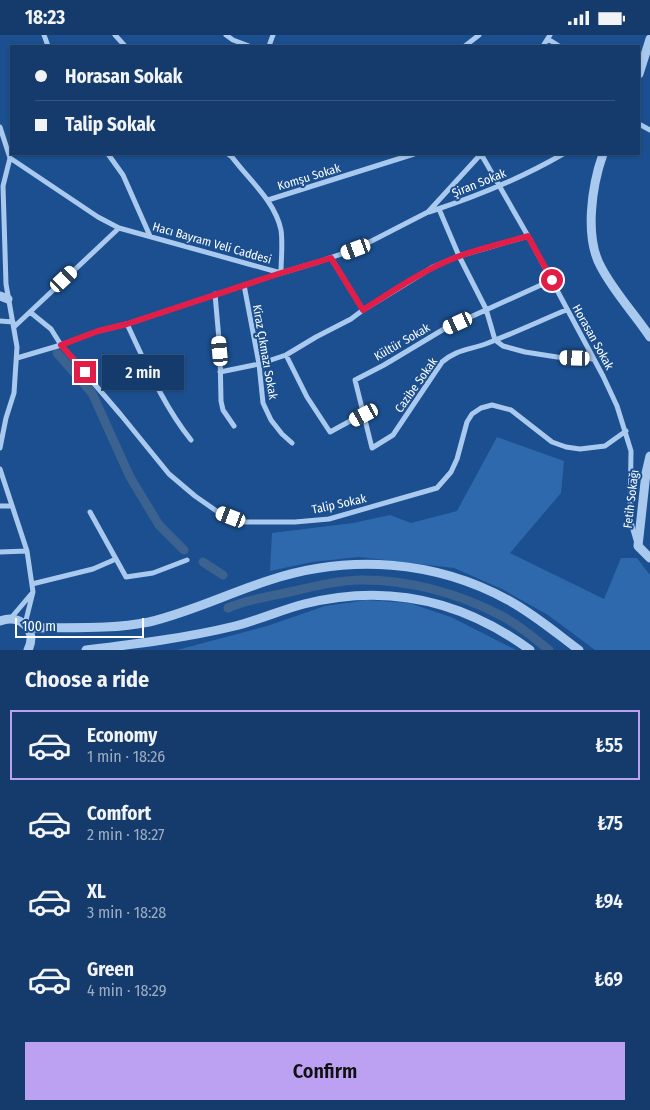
<!DOCTYPE html>
<meta charset="utf-8">
<style>
:root{--surface:#143b6b;--page:#1d4271;--text:#f1f3f6;--muted:#9dadc1;--line:#33557e;--accent:#bca0f2}
body{margin:0;font-family:"Fira Sans Condensed",sans-serif;background:var(--page);color:var(--text);height:100vh;display:flex;flex-direction:column;font-size:19px;white-space:nowrap}
*{box-sizing:border-box;margin:0}
p{font-size:16px;color:var(--muted)}
.icon{flex:none;width:28px;height:28px;fill:none;stroke:currentColor;stroke-width:2;stroke-linecap:round;stroke-linejoin:round}
.map{position:relative;height:615px;overflow:hidden}
.panel{display:flex;flex-direction:column;background:var(--surface);flex:1}
.panel>*{flex:none}
.top-card{position:absolute;left:10px;top:10px;width:630px;height:110px;border-radius:0px;box-shadow:0 1px 4px #0004,0 0 0 1px var(--line);display:grid;align-content:center;height:110px;padding:0 25px;background:var(--surface)}
.scale{position:absolute;left:15px;bottom:12px;width:129px;box-sizing:border-box;padding-left:5px;border:2px solid #fff;border-top:0;font-size:14px;line-height:18px;white-space:nowrap;color:#fff;-webkit-text-stroke:4px #1b4f8f;paint-order:stroke}
.end{position:absolute;width:22px;height:22px;margin:-11px;border:6px solid #e11d48;background:#fff;box-shadow:0 0 0 2px #fff}
.from{border-radius:50%}
.bubble{position:absolute;height:35px;border-radius:0px;background:var(--surface);box-shadow:0 1px 4px #0004,0 0 0 1px var(--line);font-size:16px;font-weight:600;line-height:35px;text-align:center}
.car{position:absolute;width:15px;height:30px;margin:-15px -8px;border-radius:6px;box-shadow:0 0 4px 1px #0007;background:linear-gradient(#fff 24%,#345 0 40%,#fff 0 76%,#345 0 86%,#fff 0)}
.top-card b{display:flex;align-items:center;gap:18px;height:48px;font-size:19px}
.top-card b+b{border-top:1px solid var(--line)}
.top-card i{width:12px;height:12px;background:var(--text)}
ul{padding:0;list-style:none}
li{display:flex;align-items:center;gap:15px;height:70px;margin:0 10px 8px;padding:0 15px;border:2px solid transparent;border-radius:0px}
li div{flex:1}
li b{display:block;font-size:19px}
li em{font-style:normal;font-weight:600}
li.selected{border-color:var(--accent)}
li>.icon{width:45px;height:45px;stroke-width:1.5}
h2{padding:0 25px;font-size:22px;line-height:60px}
.cta{display:flex;gap:10px;margin-top:auto;padding:10px 25px}
.cta a{flex:1;height:58px;border-radius:0px;background:var(--accent);color:#111;font-size:20px;font-weight:600;line-height:58px;text-align:center}
.status{display:flex;justify-content:space-between;align-items:center;height:35px;padding:0 25px;background:var(--surface);direction:ltr}
.status svg{height:14px;fill:currentColor}
.map>svg:first-child{display:block}
</style>
<div class="status"><b>18:23</b><svg viewBox="0 0 49 12"><path d="M0 12V9h3v3zM5 12V6h3v6zM10 12V3h3v9zM15 12V0h3v12zM26 1h20v11H26zM47 4h2v5h-2z"/></svg></div>
<div class="map">
<svg width="650" height="615" viewBox="0 0 650 615">
<rect width="100%" height="100%" fill="#1b4f8f"/>
<path fill="#2e69ad" d="M497,402l67,24 -3,32 -51,60 94,46 17,-41h16l13,17v75h-55l-47,-35 -46,-26 -48,-21 -95,-11 -47,5 -42,9 2,-38 81,-10 37,-8 21,8 46,-12z
M367,565l42,3 42,14 65,33h-339l90,-24 58,-20z"/>
<g fill="none" stroke-linecap="round" stroke-linejoin="round">
<path stroke="#3c6290" stroke-width="9" d="M57,318l35,40 38,84 29,48 25,25
M203,527l20,13
M228,573c21,-9 44,-12 66,-17 21,-5 46,-11 68,-11 47,0 96,13 138,35 18,9 34,23 49,35"/>
<path stroke="#a9c9ee" stroke-width="5" d="M44,0l4,11
M115,0l10,11
M226,0l7,5 16,6
M548,4l11,7
M269,11l4,-11
M465,11l14,-11
M543,11l7,-11
M639,89l11,6
M0,92l10,31 -7,28 3,98 11,63 -3,46 -8,25 -6,30
M108,119l15,21 27,61
M481,119l47,82 75,140 14,30 14,45 -1,68 6,21
M10,123l88,59 21,11 162,45 37,-11 38,-13 72,-37 53,-58
M268,165l146,-46
M439,174l20,47 27,53 9,31 8,6 22,6 32,5 36,2
M429,177c46,-15 91,-33 134,-58
M331,223l32,52
M552,245l-108,49 -60,36 -29,15 17,68 21,-13 49,-73c15,-13 28,-12 46,-19 26,-10 52,-22 78,-33
M244,250l15,79 4,39 8,17 11,14 10,9
M215,259l5,57 1,50 2,9 11,16
M30,277l21,17 10,16 60,70 48,59 26,22 23,16 27,10h50l34,-3 108,-31 14,-16 6,-13 10,-37 5,-8 9,-6 11,-3 19,5 41,32 14,5 14,2 25,-3 21,-15
M0,286l13,1
M127,289c19,40 36,81 64,116
M14,292l105,-99
M286,320l21,42 23,35 33,-18
M17,323l44,-13 37,-14 29,-7 154,-51c0,-14 2,-29 0,-43 -6,-29 -32,-50 -49,-73l-4,-3
M220,337l39,-8 27,-9 30,-18 35,-18 12,-9 70,-43 26,-11 69,-20
M0,434l27,82 6,41
M0,471h12
M90,477l36,65 27,-4 34,-13
M0,517l27,-1
M32,549l61,-15 23,-10
M11,583l22,-26 -8,32"/>
<path stroke="#a9c9ee" stroke-width="9" d="M639,39l11,-35
M603,119c-11,31 -19,83 -2,113 13,25 33,46 49,70
M0,261l8,3
M650,421l-4,17 -8,73 12,12
M0,586c20,-8 38,9 28,29
M28,593c40,-1 81,2 121,-6 42,-10 80,-29 121,-42 79,-26 165,-20 238,20 26,14 48,33 71,50
M86,615c50,-6 100,-12 149,-24 24,-6 46,-16 69,-22 83,-21 158,-4 226,46"/>
</g>
<g fill="none" stroke-linecap="round" stroke-linejoin="round">
<path stroke="#e11d48" stroke-width="6" d="M85,337l-24,-27 37,-14 29,-7 154,-51 50,-15 32,52c30,-19 60,-40 94,-53 23,-9 48,-14 71,-21l24,44"/>
</g>
<g text-anchor="middle" stroke-width="4" stroke-linejoin="round" paint-order="stroke">
<g font-size="12" fill="#fff" stroke="#1b4f8f">
<text transform="translate(309 142) rotate(-17)" y="4">Komşu Sokak</text>
<text transform="translate(479 148) rotate(-22)" y="4">Şiran Sokak</text>
<text transform="translate(212 208) rotate(16)" y="4">Hacı Bayram Veli Caddesi</text>
<text transform="translate(593 302) rotate(61)" y="4">Horasan Sokak</text>
<text transform="translate(402 307) rotate(-30)" y="4">Kültür Sokak</text>
<text transform="translate(265 317) rotate(80)" y="4">Kiraz Çıkmazı Sokak</text>
<text transform="translate(416 350) rotate(-55)" y="4">Cazibe Sokak</text>
<text transform="translate(631 464) rotate(-83)" y="4">Fetih Sokağı</text>
<text transform="translate(339 469) rotate(-12)" y="4">Talip Sokak</text>
</g>
</g>
</svg>
<div class="scale">100 m</div>
<i class="end from" style="left:552px;top:245px"></i>
<i class="end" style="left:85px;top:337px"></i>
<div class="bubble" style="left:102px;top:320px;width:82px">2 min</div>
<i class="car" style="left:356px;top:214px;rotate:250deg"></i>
<i class="car" style="left:64px;top:244px;rotate:47deg"></i>
<i class="car" style="left:458px;top:288px;rotate:245deg"></i>
<i class="car" style="left:220px;top:316px;rotate:355deg"></i>
<i class="car" style="left:575px;top:323px;rotate:272deg"></i>
<i class="car" style="left:364px;top:380px;rotate:242deg"></i>
<i class="car" style="left:231px;top:482px;rotate:291deg"></i>
<div class="top-card">
<b><i class="from"></i>Horasan Sokak</b>
<b><i></i>Talip Sokak</b>
</div>
</div>
<section class="panel">
<h2>Choose a ride</h2>
<ul>
<li class="selected"><svg class="icon" aria-label="car" viewBox="0 0 24 24"><path d="M5 17H2v-5l4-1 3-4h7l3 4 3 1v5h-3M9 17h6M6 11h13"/><circle cx="7" cy="17" r="2"/><circle cx="17" cy="17" r="2"/></svg><div><b>Economy</b><p>1 min · 18:26</p></div><em>₺55</em></li>
<li><svg class="icon" aria-label="car" viewBox="0 0 24 24"><path d="M5 17H2v-5l4-1 3-4h7l3 4 3 1v5h-3M9 17h6M6 11h13"/><circle cx="7" cy="17" r="2"/><circle cx="17" cy="17" r="2"/></svg><div><b>Comfort</b><p>2 min · 18:27</p></div><em>₺75</em></li>
<li><svg class="icon" aria-label="car" viewBox="0 0 24 24"><path d="M5 17H2v-5l4-1 3-4h7l3 4 3 1v5h-3M9 17h6M6 11h13"/><circle cx="7" cy="17" r="2"/><circle cx="17" cy="17" r="2"/></svg><div><b>XL</b><p>3 min · 18:28</p></div><em>₺94</em></li>
<li><svg class="icon" aria-label="car" viewBox="0 0 24 24"><path d="M5 17H2v-5l4-1 3-4h7l3 4 3 1v5h-3M9 17h6M6 11h13"/><circle cx="7" cy="17" r="2"/><circle cx="17" cy="17" r="2"/></svg><div><b>Green</b><p>4 min · 18:29</p></div><em>₺69</em></li>
</ul>
<div class="cta"><a>Confirm</a></div>
</section>
